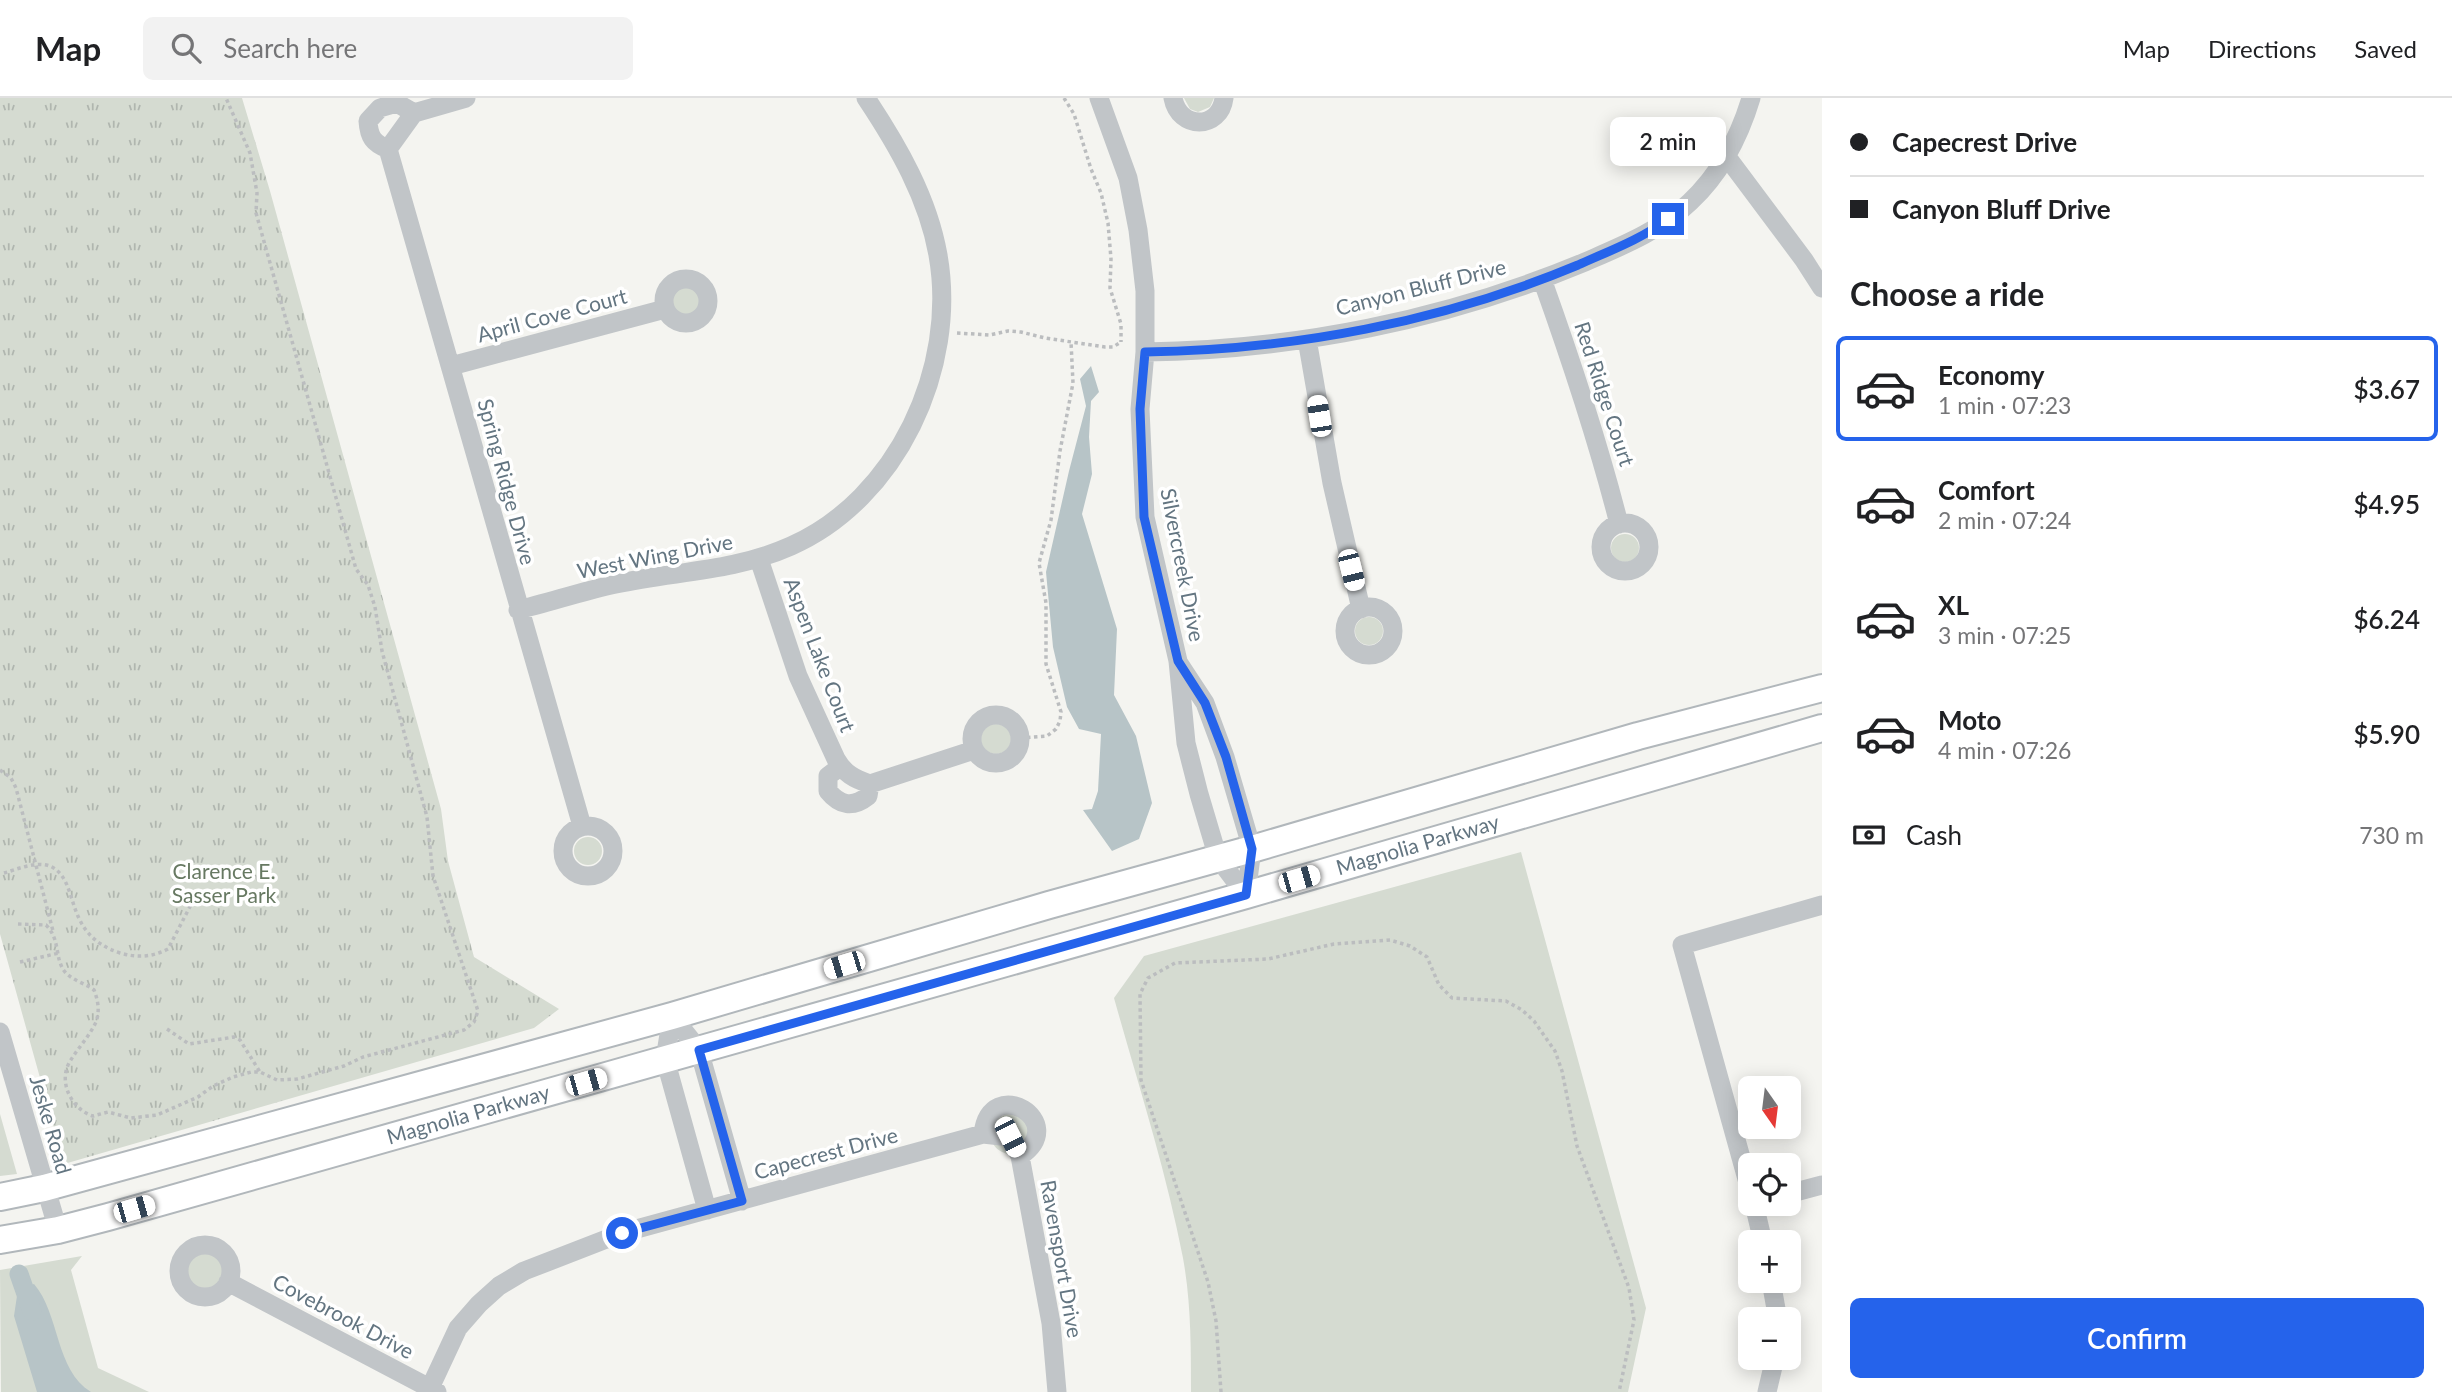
<!DOCTYPE html>
<meta charset="utf-8">
<style>
:root{--surface:#fff;--page:#f2f2f2;--text:#202124;--muted:#757577;--line:#e0e0e0;--accent:#2563eb}
body{margin:0;font-family:Lato,sans-serif;background:var(--page);color:var(--text);height:100vh;display:flex;flex-direction:column;font-size:26px;white-space:nowrap}
*{box-sizing:border-box;margin:0}
p{font-size:23px;color:var(--muted)}
.icon{flex:none;width:38px;height:38px;fill:none;stroke:currentColor;stroke-width:2;stroke-linecap:round;stroke-linejoin:round}
.map{position:relative;flex:1;overflow:hidden}
.details{display:flex;flex-direction:column;background:var(--surface);width:630px}
.details>*{flex:none}
.hud{display:grid;align-content:center;height:154px;padding:0 28px;background:var(--surface)}
.needle{width:46px;rotate:166deg}
.buttons{position:absolute;left:1738px;top:978px;display:grid;gap:14px}
.buttons a{display:grid;place-items:center;width:63px;height:63px;border-radius:10px;background:var(--surface);box-shadow:0 4px 18px #0003;font-size:35px}
.end{position:absolute;width:32px;height:32px;margin:-16px;border:9px solid #2563eb;background:#fff;box-shadow:0 0 0 4px #fff}
.from{border-radius:50%}
.bubble{position:absolute;height:49px;border-radius:10px;background:var(--surface);box-shadow:0 4px 18px #0003;font-size:23px;font-weight:600;line-height:49px;text-align:center}
.car{position:absolute;width:21px;height:42px;margin:-21px -10px;border-radius:9px;box-shadow:0 0 5px 2px #0007;background:linear-gradient(#fff 24%,#345 0 40%,#fff 0 76%,#345 0 86%,#fff 0)}
.hud b{display:flex;align-items:center;gap:24px;height:66px;font-size:26px}
.hud b+b{border-top:2px solid var(--line)}
.hud i{width:18px;height:18px;background:var(--text)}
ul{padding:0;list-style:none}
li{display:flex;align-items:center;gap:21px;height:105px;margin:0 14px 10px;padding:0 14px;border:4px solid transparent;border-radius:10px}
li div{flex:1}
li b{display:block;font-size:26px}
li em{font-style:normal;font-weight:600}
li.current{border-color:var(--accent)}
li>.icon{width:63px;height:63px;stroke-width:1.5}
h2{padding:0 28px;font-size:32px;line-height:84px}
.pay{display:flex;align-items:center;gap:18px;height:77px;padding:0 28px;font-size:26px}
.pay p{margin-inline-start:auto}
.primary-button{display:flex;gap:14px;margin-top:auto;padding:14px 28px}
.primary-button a{flex:1;height:80px;border-radius:10px;background:var(--accent);color:#fff;font-size:28px;font-weight:600;line-height:80px;text-align:center}
header{display:flex;align-items:center;gap:42px;box-sizing:border-box;height:98px;padding:0 35px;background:var(--surface);border-bottom:2px solid var(--line)}
header strong{font-size:33px}
nav{display:flex;gap:38px;margin-inline-start:auto;font-size:24px}
.search{width:490px;height:63px;background:var(--page);display:flex;align-items:center;gap:18px;box-sizing:border-box;padding:0 24px;border-radius:10px;color:var(--muted);font-size:26px}
main{display:flex;flex:1;min-height:0}
.map>svg:first-child{display:block}
</style>
<header>
<strong>Map</strong>
<div class="search"><svg class="icon" aria-label="search" viewBox="0 0 24 24"><circle cx="10" cy="10" r="6"/><path d="M15 15l6 6"/></svg>Search here</div>
<nav><a>Map</a><a>Directions</a><a>Saved</a></nav>
</header>
<main>
<div class="map">
<svg width="1822" height="1294" viewBox="0 0 1822 1294">
<defs>
<pattern id="park-tufts" width="24" height="20" patternUnits="userSpaceOnUse" patternTransform="scale(1.75)"><rect width="24" height="20" fill="#d5dbd1"/><path d="M3 7l-1-3M5 7V3M7 7l1-3M15 17l-1-3M17 17v-4M19 17l1-3" fill="none" stroke="#b0b6af"/></pattern>
</defs>
<rect width="100%" height="100%" fill="#f4f4f0"/>
<path fill="#d5dbd1" d="M1184,0h30l-4,9 -12,5 -8,-3z
M671 203a15 15 0 1 1 30 0a15 15 0 1 1-30 0Z
M1611 450a14 14 0 1 1 28 0a14 14 0 1 1-28 0Z
M1355 533a14 14 0 1 1 28 0a14 14 0 1 1-28 0Z
M981 641a15 15 0 1 1 30 0a15 15 0 1 1-30 0Z
M574 753a14 14 0 1 1 28 0a14 14 0 1 1-28 0Z
M1521,754l125,456 -18,84h-437c0,-45 0,-90 -8,-134 -17,-88 -45,-174 -69,-260l30,-42z
M1014,1011l19,20 -20,26c-20,-3 -24,-14 -23,-32z
M0,1016l17,60 -17,2z
M184 1171a22 22 0 1 1 44 0a22 22 0 1 1-44 0Z
M82,1158l-11,14 27,98 51,24h-148l-1,-122z"/>
<path fill="url(#park-tufts)" d="M0,0h242l28,93 171,618 7,52 26,96 85,52 -25,19 -470,136 -64,-230z"/>
<path fill="#b7c4c7" d="M1091,268l8,26 -8,9 -2,36 3,37 -10,40 35,115 -3,66 22,41 16,67 -13,36 -27,12 -29,-41 9,-1 6,-18 3,-57 -22,-5 -12,-22 -14,-60 -7,-75 23,-101 17,-65 -6,-27z
M34,1186c26,30 21,86 57,108h-54l-23,-76 4,-27z"/>
<g fill="none" stroke-linecap="round" stroke-linejoin="round">
<path stroke="#b7c4c7" stroke-width="19" d="M19,1176l13,37"/>
<g stroke="#b1b7bb" stroke-width="30">
<g id="secondary">
<path d="M0,1099l44,-9 628,-172 377,-111 203,-56 386,-113 184,-48"/>
<path id="s1" d="M0,1142l58,-10 50,-13 1138,-322 576,-167"/>
</g>
</g>
<path stroke="#bbbdbf" stroke-width="3.5" stroke-dasharray="3.5 3.5" stroke-linecap="butt" d="M1064,0l10,16 17,55 10,24 7,30 3,36 -1,29 11,36v18
M957,235l33,2 18,-4 13,1 24,6 60,9h8l8,-5
M1020,640l27,-2 9,-7 4,-8 1,-9 -15,-48v-61l-7,-40 12,-43 9,-69 13,-68 -2,-41
M0,672l11,8 5,10 37,143
M4,775c14,-4 34,-13 48,-6 29,16 10,67 68,86 17,5 33,4 48,-4l28,-54
M18,826l28,1c15,15 8,33 19,47 8,9 20,11 29,18 4,10 6,21 2,32 -7,15 -19,27 -27,41 -11,21 4,47 24,53l15,-4 23,6 26,-3 41,-18 15,-11 20,-9 18,-5h9l17,8 20,-1 47,-13 19,-9 101,-27 10,-8 4,-11 -45,-135 -6,-59 -45,-166 -7,-44 -7,-22 -12,-16 -100,-356 1,-20 -7,-40 -24,-55
M20,864l39,-9
M167,931l22,15 45,-7 6,3 20,32
M1221,1294l-5,-71 -8,-39 -67,-202 -1,-86 8,-16 27,-15 93,-4 66,-15 56,-4 20,6 17,11 12,28 13,13 54,3 16,9 12,11 21,30 7,20 15,75 52,142 5,32 -15,72"/>
<path stroke="#c1c5c8" stroke-width="19" d="M1099,0l29,80 10,52 7,61v61l-5,57 5,108 33,144 8,82 13,51 19,64 28,37
M1173,0c6,32 47,32 51,0
M388,51l194,677
M388,51l26,-36 52,-15
M388,51c-15,-6 -19,-12 -20,-28l12,-13 17,-5 17,10
M1727,59l77,103 18,28
M664 203a22 22 0 1 1 44 0a22 22 0 1 1-44 0Z
M1542,181c29,81 56,162 77,245
M1307,241l25,144 29,126
M1145,254c150,-2 301,-32 440,-90 37,-16 75,-31 105,-60 31,-29 49,-64 61,-104
M451,268l214,-57
M1601 449a24 24 0 1 1 48 0a24 24 0 1 1-48 0Z
M759,461l39,117 38,83c8,14 18,20 34,25l104,-34
M1345 533a24 24 0 1 1 48 0a24 24 0 1 1-48 0Z
M518,512c33,-8 65,-19 98,-26 59,-13 117,-12 175,-38 106,-47 167,-178 147,-291 -10,-57 -40,-109 -72,-157
M1178,564l27,41 20,54 27,92 -6,46
M972 641a24 24 0 1 1 48 0a24 24 0 1 1-48 0Z
M840,669l-12,9v15c12,15 25,17 40,5l2,-12
M563 753a25 25 0 1 1 50 0a25 25 0 1 1-50 0Z
M672,918l-7,43 42,151
M672,918l27,34 43,151
M0,934l58,198
M983,1036c7,-61 88,-12 37,22
M1750,1092l-68,-245 140,-40
M1788,1096l34,-9
M1754,1106l9,38
M179 1173a26 26 0 1 1 52 0a26 26 0 1 1-52 0Z
M1771,1183l7,39
M228,1184l209,110
M430,1290l28,-60 21,-24 20,-18 25,-15 98,-38 361,-99 27,3 10,19 31,167 6,69
M1767,1294l8,-34"/>
<use href="#secondary" stroke="#fff" stroke-width="26"/>
</g>
<g fill="none" stroke-linecap="round" stroke-linejoin="round">
<path stroke="#2563eb" stroke-width="9" d="M622,1135l120,-32 -43,-151 547,-155 6,-46 -26,-92 -21,-54 -27,-42 -34,-144 -4,-108 5,-57c147,-2 297,-30 433,-87 31,-14 62,-25 90,-46"/>
</g>
<g text-anchor="middle" stroke-width="7" stroke-linejoin="round" paint-order="stroke">
<g font-size="21" fill="#637581" stroke="#fff">
<text transform="translate(1421 190) rotate(-14)" y="7">Canyon Bluff Drive</text>
<text transform="translate(552 218) rotate(-15)" y="7">April Cove Court</text>
<text transform="translate(1604 296) rotate(72)" y="7">Red Ridge Court</text>
<text transform="translate(506 384) rotate(75)" y="7">Spring Ridge Drive</text>
<text transform="translate(655 459) rotate(-11)" y="7">West Wing Drive</text>
<text transform="translate(1182 467) rotate(79)" y="7">Silvercreek Drive</text>
<text transform="translate(819 557) rotate(69)" y="7">Aspen Lake Court</text>
<text dy="7" stroke="none"><textPath href="#s1" startOffset="1472">Magnolia Parkway</textPath></text>
<text dy="7" stroke="none"><textPath href="#s1" startOffset="485">Magnolia Parkway</textPath></text>
<text transform="translate(50 1027) rotate(74)" y="7">Jeske Road</text>
<text transform="translate(826 1056) rotate(-15)" y="7">Capecrest Drive</text>
<text transform="translate(1061 1161) rotate(80)" y="7">Ravensport Drive</text>
<text transform="translate(343 1219) rotate(28)" y="7">Covebrook Drive</text>
</g>
<g font-size="21" fill="#677962" stroke="#fff">
<text x="224" y="781">Clarence E.<tspan x="224" dy="24">Sasser Park</tspan></text>
</g>
</g>
</svg>
<div class="buttons">
<a><svg class="needle" viewBox="-14 -14 28 28"><path d="M0-13l5 13h-10z" fill="#e53935"/><path d="M0 13l5-13h-10z" fill="#757577"/></svg></a>
<a><svg class="icon" aria-label="locate" viewBox="0 0 24 24"><circle cx="12" cy="12" r="6"/><path d="M12 2v4M12 18v4M2 12h4M18 12h4"/></svg></a>
<a>+</a>
<a>−</a>
</div>
<i class="end from" style="left:622px;top:1135px"></i>
<i class="end" style="left:1668px;top:121px"></i>
<div class="bubble" style="left:1610px;top:19px;width:116px">2 min</div>
<i class="car" style="left:1319px;top:318px;rotate:351deg"></i>
<i class="car" style="left:1351px;top:472px;rotate:166deg"></i>
<i class="car" style="left:1299px;top:781px;rotate:74deg"></i>
<i class="car" style="left:844px;top:867px;rotate:253deg"></i>
<i class="car" style="left:586px;top:984px;rotate:74deg"></i>
<i class="car" style="left:1010px;top:1039px;rotate:153deg"></i>
<i class="car" style="left:134px;top:1111px;rotate:74deg"></i>
</div>
<section class="details">
<div class="hud">
<b><i class="from"></i>Capecrest Drive</b>
<b><i></i>Canyon Bluff Drive</b>
</div>
<h2>Choose a ride</h2>
<ul>
<li class="current"><svg class="icon" aria-label="car" viewBox="0 0 24 24"><path d="M5 17H2v-5l4-1 3-4h7l3 4 3 1v5h-3M9 17h6M6 11h13"/><circle cx="7" cy="17" r="2"/><circle cx="17" cy="17" r="2"/></svg><div><b>Economy</b><p>1 min · 07:23</p></div><em>$3.67</em></li>
<li><svg class="icon" aria-label="car" viewBox="0 0 24 24"><path d="M5 17H2v-5l4-1 3-4h7l3 4 3 1v5h-3M9 17h6M6 11h13"/><circle cx="7" cy="17" r="2"/><circle cx="17" cy="17" r="2"/></svg><div><b>Comfort</b><p>2 min · 07:24</p></div><em>$4.95</em></li>
<li><svg class="icon" aria-label="car" viewBox="0 0 24 24"><path d="M5 17H2v-5l4-1 3-4h7l3 4 3 1v5h-3M9 17h6M6 11h13"/><circle cx="7" cy="17" r="2"/><circle cx="17" cy="17" r="2"/></svg><div><b>XL</b><p>3 min · 07:25</p></div><em>$6.24</em></li>
<li><svg class="icon" aria-label="car" viewBox="0 0 24 24"><path d="M5 17H2v-5l4-1 3-4h7l3 4 3 1v5h-3M9 17h6M6 11h13"/><circle cx="7" cy="17" r="2"/><circle cx="17" cy="17" r="2"/></svg><div><b>Moto</b><p>4 min · 07:26</p></div><em>$5.90</em></li>
</ul>
<div class="pay"><svg class="icon" aria-label="cash" viewBox="0 0 24 24"><path d="M3 7h18v10H3z"/><circle cx="12" cy="12" r="2"/></svg>Cash<p>730 m</p></div>
<div class="primary-button"><a>Confirm</a></div>
</section>
</main>
